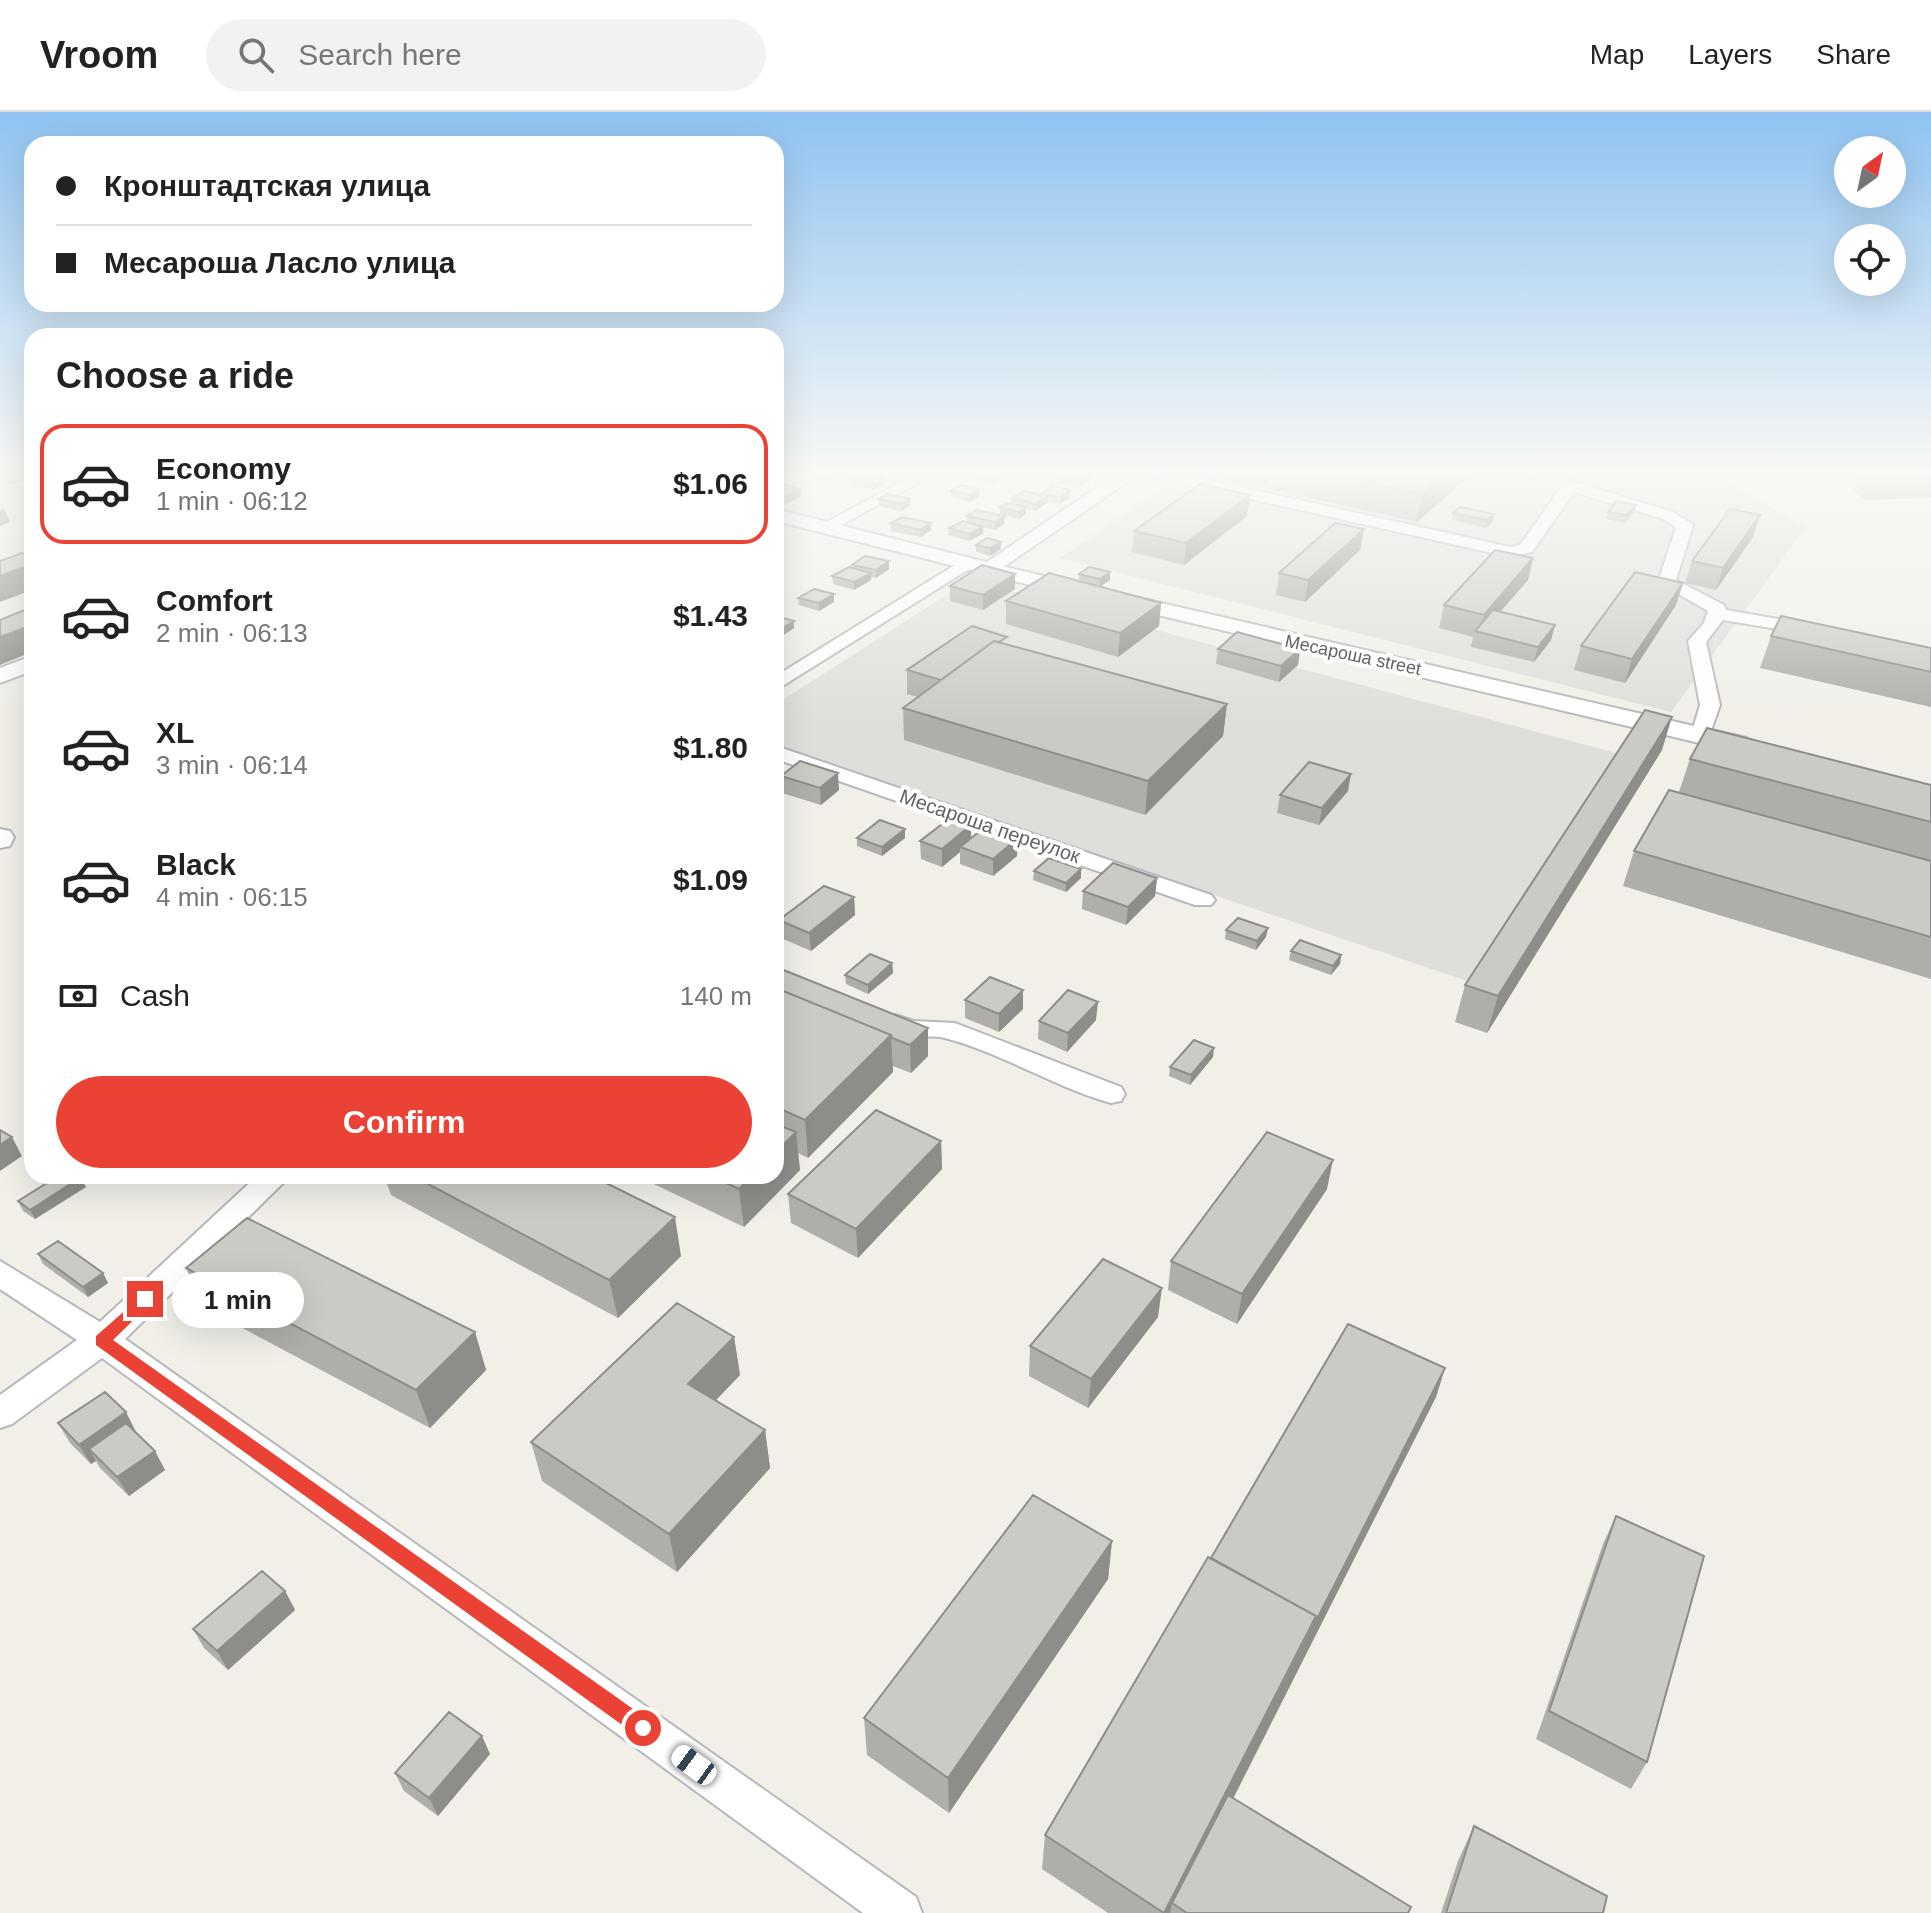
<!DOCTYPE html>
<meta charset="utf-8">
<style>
:root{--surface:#fff;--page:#f2f2f2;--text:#222;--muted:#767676;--line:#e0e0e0;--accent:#ea4335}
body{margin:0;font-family:Helvetica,sans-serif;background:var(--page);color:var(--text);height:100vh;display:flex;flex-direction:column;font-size:30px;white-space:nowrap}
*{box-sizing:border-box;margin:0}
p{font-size:26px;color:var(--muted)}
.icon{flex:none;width:44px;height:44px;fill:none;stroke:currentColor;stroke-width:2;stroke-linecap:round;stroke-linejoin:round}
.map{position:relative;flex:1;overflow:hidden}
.panel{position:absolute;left:24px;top:216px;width:760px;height:856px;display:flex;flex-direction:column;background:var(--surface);border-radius:24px;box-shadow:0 8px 32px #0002}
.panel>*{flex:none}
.banner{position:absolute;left:24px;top:24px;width:760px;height:176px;border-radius:24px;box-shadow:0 8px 32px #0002;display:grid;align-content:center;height:176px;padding:0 32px;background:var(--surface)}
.needle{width:52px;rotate:33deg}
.buttons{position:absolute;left:1834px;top:24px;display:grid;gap:16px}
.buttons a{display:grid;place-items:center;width:72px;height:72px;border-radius:50%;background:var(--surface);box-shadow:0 8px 32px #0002;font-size:40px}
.end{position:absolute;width:36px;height:36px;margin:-18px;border:10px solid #ea4335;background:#fff;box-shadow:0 0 0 4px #fff}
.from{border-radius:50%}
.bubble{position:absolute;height:56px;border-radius:28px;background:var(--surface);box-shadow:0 8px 32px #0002;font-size:26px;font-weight:700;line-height:56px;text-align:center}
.car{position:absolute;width:24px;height:48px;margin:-24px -12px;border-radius:10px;box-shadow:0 0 6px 2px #0007;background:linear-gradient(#fff 24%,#345 0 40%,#fff 0 76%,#345 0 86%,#fff 0)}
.banner b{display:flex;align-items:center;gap:28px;height:76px;font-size:30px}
.banner b+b{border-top:2px solid var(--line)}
.banner i{width:20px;height:20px;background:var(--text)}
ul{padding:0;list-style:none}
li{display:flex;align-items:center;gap:24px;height:120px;margin:0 16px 12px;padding:0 16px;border:4px solid transparent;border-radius:24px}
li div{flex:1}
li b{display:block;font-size:30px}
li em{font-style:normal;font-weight:700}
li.active{border-color:var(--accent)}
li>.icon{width:72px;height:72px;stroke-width:1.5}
h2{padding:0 32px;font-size:36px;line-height:96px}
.pay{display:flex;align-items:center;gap:20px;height:88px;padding:0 32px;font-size:30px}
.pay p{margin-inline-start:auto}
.button{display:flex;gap:16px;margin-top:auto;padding:16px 32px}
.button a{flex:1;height:92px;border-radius:48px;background:var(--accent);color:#fff;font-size:32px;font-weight:700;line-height:92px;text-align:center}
header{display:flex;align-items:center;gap:48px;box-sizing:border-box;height:112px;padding:0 40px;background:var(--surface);border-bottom:2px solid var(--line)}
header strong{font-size:38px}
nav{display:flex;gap:44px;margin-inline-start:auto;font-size:28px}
.search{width:560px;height:72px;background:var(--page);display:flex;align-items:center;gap:20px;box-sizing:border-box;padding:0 28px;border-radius:44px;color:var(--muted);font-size:30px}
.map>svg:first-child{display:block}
</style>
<header>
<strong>Vroom</strong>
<div class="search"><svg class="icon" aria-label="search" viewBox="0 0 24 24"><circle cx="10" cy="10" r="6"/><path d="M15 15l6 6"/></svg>Search here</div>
<nav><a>Map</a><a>Layers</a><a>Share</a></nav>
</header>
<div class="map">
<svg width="1931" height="1801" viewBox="0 0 1931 1801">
<rect width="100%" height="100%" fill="#f1efe8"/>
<path fill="#e0deda" d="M1189,358h515l102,57 -135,185 -611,-154z
M970,468l653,175 -147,229 -700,-238v-42z"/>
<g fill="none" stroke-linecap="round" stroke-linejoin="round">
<g stroke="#b5b8bc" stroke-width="4">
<path id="minor" d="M923,358h19l-112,61 -14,-3z
M1123,358h41l346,77 10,-2 41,-57 -50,-18h24l138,42 20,13 -17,55 48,25 2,5 87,15 9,5 -9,5 -90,-15 -17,22 14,63 -12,34h-14l-3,-4 9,-30 -12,-64 16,-18 4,-12 -50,-29 18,-55 -15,-9 -87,-26 -42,60 -22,5 -371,-83 -143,98h-12v-8z
M968,445l8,5 -2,4 -198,124v-14z
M776,634l435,149 4,5 -4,5h-16l-419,-146z
M895,903l19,6 41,2 166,64 4,7 -4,7 -10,2c-57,-16 -109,-50 -166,-65 -20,-5 -50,6 -63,-15l4,-6z
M257,1064h33l-165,163 791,558 6,16h-59l-761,-555 -90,66 -12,4v-33l77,-55 -77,-51v-28l100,61z"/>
</g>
<g stroke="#b5b8bc" stroke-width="4">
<path id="tertiary" d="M776,397l242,61 728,168 13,8 -13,8 -728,-172 -242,-61z
M32,544v15l-32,12v-15z
M0,717l10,2 4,6 -4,9 -10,2z"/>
</g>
<use href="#minor" fill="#fff" fill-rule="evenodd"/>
<use href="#tertiary" fill="#fff" fill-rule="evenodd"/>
</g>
<path fill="#afaea9" d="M808,358l36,2 -13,9 -22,-4z
M881,358h35l-10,6z
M1223,358h250l-1,4 -55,48 -146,-33 1,-11 -11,9 -39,-8z
M1476,358h28l-10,8 -18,-4z
M1862,358h69v28l-66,2 -11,-9z
M0,359h32v7l-23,7 -9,-4z
M978,361h22v7l-7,4 -15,-4z
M1058,363h32l-1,7 -9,5 -22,-5z
M850,366l33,6 -10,6 -22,-5z
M800,377l1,7 -17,9 -8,-2v-13z
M979,377v7l-9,6 -19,-4v-7z
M1040,383l30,2 -10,7 -12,-2 -1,1 -12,8 -9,-2v5l-7,5 -19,-5v-7l11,-3 1,-6z
M1250,383l-3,21 -63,49 -52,-13 2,-21z
M879,387h31v7l-9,5 -22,-5z
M1608,400h26l-9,11 -19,-4z
M1453,401l40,8 -7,7 -34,-8z
M967,404h38l-1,8 -9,6 -12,-3v7l-14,7 -20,-6v-7l18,-6z
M891,411l40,7 -10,7 -30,-6z
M1364,417l-4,21 -55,52 -29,-7 3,-22z
M1753,425l-37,53 -31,-7 7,-22z
M1001,430v7l-11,7 -14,-4v-7z
M1533,446l-5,22 -28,32 55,13 -4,15 -17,22 -63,-15 2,-10 -34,-9 5,-23z
M889,449v8l-13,9 -5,-1v3l-17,10 -21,-6 -1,-8 20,-8v-3z
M1110,460v8l-10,7 61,16 -2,23 -41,31 -112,-33v-23l73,-20v-7z
M1683,471l-7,22 -51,78 -51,-13 7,-24z
M950,474l65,3 -32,21 -33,-9z
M834,482v8l-15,9 -20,-6 -1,-7z
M1771,524l160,12v59l-171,-39z
M1007,532l220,60 -4,32 -78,79 -241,-75 -1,-32 15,-11 -11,-3v-24z
M1218,537h82l-2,16 -19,17 -63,-18z
M1662,638l-175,283 -32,-11 10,-37z
M1690,647l241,26v194l-308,-93 11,-35 45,-59z
M781,664l58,14 -18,15 -39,-12z
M1348,679l-29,34 -42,-12 3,-18z
M971,713v12l47,1 -1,18 -24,20 -33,-12v-12l-18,15 -21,-8 -1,-18z
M905,717v9l-23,18 -25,-10v-8z
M1034,759l47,7 -15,14 -33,-12z
M1157,766l-2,18 -29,29 -44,-16 1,-18z
M854,785l1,18 -44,36 -30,-13 -2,-18z
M1226,818l40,7 -10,13 -31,-11z
M1291,839l50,4 -1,9 -9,11 -42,-15z
M892,851l1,10 -25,21 -22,-10 -1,-9z
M776,855l152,89 -17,17 -18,-7v6l-85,86 -10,-5 2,17 -56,57 -107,-51h139z
M965,888l58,9 -24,23 -34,-14z
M1096,908l-29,32 -29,-13 1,-18z
M1213,945l-23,28 -21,-9 1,-9z
M941,1029l1,28 -84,89 -67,-35 -3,-29z
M384,1064h208l89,80 -63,62 -227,-123z
M86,1075l-51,32 -12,-8 -5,-10z
M1327,1077l-90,135 -69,-34 3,-29z
M38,1142l65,19 5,10 -20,14 -45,-33z
M186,1156l289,64 11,38 -56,58 -227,-121z
M1158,1205l-70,91 -59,-32 1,-30z
M734,1225l6,38 -24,25 49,30 5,38 -93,104 -135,-91 -11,-39z
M1445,1256l-9,29 -203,402 175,114h-300l-66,-44 3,-34 166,-277z
M58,1311l78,9 29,38 -36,26 -29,-28 -4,-7 -5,3 -21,-21z
M1616,1404l31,246 -16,27 -95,-50 67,-195z
M1112,1429l-4,38 -159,234 -82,-58 -3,-37z
M285,1479l10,19 -67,60 -24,-22 -11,-19z
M490,1642l-52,62 -34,-25 -9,-18z
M1474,1714l129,87h-162l17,-52z"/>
<path fill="#8f8d8a" d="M836,358h8v2l-13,9 -1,-7z
M906,358h10l-10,6z
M1263,358h10l-1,8 -11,9z
M1450,358h23l-1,4 -55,48 5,-28z
M1497,358h7l-10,8 2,-7z
M32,359v7l-23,7 -2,-7z
M1000,361v7l-7,4 1,-7z
M1090,363l-1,7 -9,5 1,-7z
M883,366v6l-10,6v-6z
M800,377l1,7 -17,9v-7z
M979,377v7l-9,6v-7z
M1070,378v7l-10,7v-7z
M1250,383l-3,21 -63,49 2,-22z
M1048,384l-1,7 -12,8v-7z
M910,387v7l-9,5v-7z
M1636,393l-2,7 -9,11 2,-8z
M1026,395v7l-7,5v-7z
M4,396l6,14 -10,4v-16z
M1494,402l-1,7 -7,7 1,-8z
M1760,403l-7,22 -37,53 7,-22z
M1005,404l-1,8 -9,6v-8z
M931,411v7l-10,7 -1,-7z
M983,415v7l-14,7v-7z
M1364,417l-4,21 -55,52 3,-22z
M1001,430v7l-11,7v-8z
M1533,446l-5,22 -46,53h-2l4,-18z
M889,449v8l-13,9v-8z
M32,452v26l-32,12v-26z
M1110,460v8l-10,7v-8z
M871,461v7l-17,10v-8z
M1015,462v15l-32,21v-15z
M1683,471l-7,22 -51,78 7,-24z
M834,482v8l-15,9v-8z
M1161,491l-2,23 -41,31 2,-24z
M794,509v7l-16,11v-8z
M32,513v27l-32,13v-28z
M1555,513l-4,15 -17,22 4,-15z
M1300,537l-2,16 -19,17 2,-16z
M1227,592l-4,32 -78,79 3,-34z
M1672,605l-10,33 -175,283 11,-37z
M838,661l1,17 -18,15 -1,-17z
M1351,662l-3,17 -29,34 3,-17z
M971,713v18l-11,4v5l-18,15v-18z
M905,717v9l-23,18v-9z
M1018,726l-1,18 -24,20v-17z
M1081,757v9l-15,14v-9z
M1157,766l-2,18 -29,29 2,-18z
M854,785l1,18 -44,36 -2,-18z
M1268,816l-2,9 -10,13 1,-9z
M1341,843l-1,9 -9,11 2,-9z
M892,851l1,10 -25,21v-9z
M1023,878v19l-24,23v-18z
M1098,890l-2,18 -29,32 1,-19z
M928,916v28l-17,17 -1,-28z
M891,923l2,37 -85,86 -3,-38z
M1214,936l-1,9 -23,28 1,-10z
M796,1020l4,38 -56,57 -5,-38 13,-13h24v-24z
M12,1025l10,19 -22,15v-26z
M941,1029l1,28 -84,89 -2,-29z
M1333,1048l-6,29 -90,135 5,-30z
M81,1065l5,10 -51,32 -5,-9z
M675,1105l6,39 -63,62 -9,-38z
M103,1161l5,10 -20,14 -5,-10z
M1162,1176l-4,29 -70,91 3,-29z
M475,1220l11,38 -56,58 -14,-38z
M734,1225l6,38 -45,47 -7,-38z
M1445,1256l-9,29 -258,510 -6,-4 -2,10h-6z
M126,1300l10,20 -37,27 -10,-10 7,12 -5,3 -12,-19z
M765,1318l5,38 -93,104 -8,-38z
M155,1339l10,19 -36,26 -12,-19z
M1112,1429l-4,38 -159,234 -1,-35z
M285,1479l10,19 -67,60 -11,-19z
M482,1624l8,18 -52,62 -9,-18z"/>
<path fill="#cccac5" stroke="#8f8d8a" stroke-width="2" d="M2,358h28l2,1 -25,7 -7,-3v-4z
M811,358h25l-6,4z
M982,358h7l11,3 -6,4 -16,-4z
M1065,358h6l19,5 -9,5 -23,-5z
M1311,358h139l-28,24z
M1862,358h69v8l-58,1z
M861,361l22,5 -10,6 -23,-6z
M1200,372l50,11 -64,48 -52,-12z
M784,373l16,4 -16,9 -8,-2v-6z
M960,373l19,4 -9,6 -19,-4z
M1052,374l18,4 -10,7 -15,-3 3,2 -13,8 -23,-6 12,-7 16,4z
M887,382l23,5 -9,5 -22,-5z
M1616,389l20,4 -9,10 -19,-3z
M1007,391l19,4 -7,5 -19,-5z
M1460,395l34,7 -7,6 -34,-7z
M1730,397l30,6 -37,53 -31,-7z
M976,398l29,6 -10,6 -28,-6z
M902,405l29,6 -11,7 -29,-7z
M963,409l20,6 -14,7 -20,-6z
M1335,411l29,6 -56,51 -29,-7z
M987,426l14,4 -11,6 -14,-3z
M1495,438l38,8 -49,57 -40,-10z
M22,441l10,4v7l-32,12v-15z
M865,444l24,5 -13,9 -24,-5z
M982,453l33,9 -32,21 -33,-9z
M849,455l22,6 -17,9 -22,-6z
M1089,455l21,5 -10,7 -21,-5z
M1635,460l48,11 -51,76 -51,-13z
M1049,461l112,30 -41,30 -114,-32z
M814,477l20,5 -15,9 -21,-5z
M32,495v18l-32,12v-17z
M1493,498l62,15 -17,22 -63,-16z
M776,504l18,5 -16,10h-2z
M1781,504l150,32v24l-160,-36z
M972,514l35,11 -8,5 -5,-1 -53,39 -34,-10z
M1237,520l63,17 -19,17 -63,-17z
M994,529l233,63 -79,77 -245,-73z
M1645,598l27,7 -174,279 -33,-11z
M1707,616l224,57v37l-241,-63z
M800,649l38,12 -18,15 -39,-12z
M1309,650l42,12 -29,34 -42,-13z
M1669,678l262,71v76l-297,-86z
M950,706l21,7 -29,24 -22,-8z
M880,708l25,9 -23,18 -25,-9z
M985,715l33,11 -25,21 -33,-12z
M1049,746l32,11 -15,14 -32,-12z
M1113,751l44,15 -29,29 -45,-16z
M824,774l30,11 -45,36 -30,-13z
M1238,806l30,10 -11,13 -31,-11z
M1300,828l41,15 -8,11 -42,-15z
M870,842l22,9 -24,22 -23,-10z
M776,855l152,61 -18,17 -18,-7 -1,-3 -115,-47z
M990,865l33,13 -24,24 -34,-14z
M776,876l115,47 -86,85 -29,-13z
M1068,878l30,12 -30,31 -29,-12z
M1194,928l20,8 -23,27 -21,-8z
M876,998l65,31 -85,88 -68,-35z
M776,1012l20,8 -20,20z
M0,1018l12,7 -12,8z
M1267,1020l66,28 -91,134 -71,-33z
M58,1064l23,1 -51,33 -12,-9z
M413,1064h179l83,41 -66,63z
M711,1064h41l-13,13z
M247,1106l228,114 -59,58 -230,-122z
M58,1129l45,32 -20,14 -45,-33z
M1103,1147l59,29 -71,91 -61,-33z
M677,1191l57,34 -46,47 77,46 -96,104 -138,-92z
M1348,1212l97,44 -131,257 2,-9 -105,-58z
M105,1280l21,20 -47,33 -21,-22z
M126,1311l29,28 -38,26 -28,-28z
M1033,1383l79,46 -164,237 -84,-60z
M1616,1404l88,40 -57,206 -98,-51z
M1208,1445l108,59 -152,297 -119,-78z
M262,1459l23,20 -68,60 -24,-22z
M449,1600l33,24 -53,62 -34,-25z
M1228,1683l183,112 -3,6h-221l-15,-10z
M1474,1714l133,70 -4,17h-157z"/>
<linearGradient id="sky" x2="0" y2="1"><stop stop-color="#8fc3f1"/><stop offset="0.59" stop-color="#f9f8f5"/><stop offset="1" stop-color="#f9f8f5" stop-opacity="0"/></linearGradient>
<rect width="1931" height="611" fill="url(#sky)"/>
<path fill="#ea4335" d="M145,1181l8,6 -2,4 -38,37 537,381 3,7 -3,7 -7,3 -7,-3 -540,-390v-9z"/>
<g text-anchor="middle" stroke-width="8" stroke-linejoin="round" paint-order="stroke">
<g font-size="18" fill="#5f6368" stroke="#fff">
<text transform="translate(1353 543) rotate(12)" y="6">Месароша street</text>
</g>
<g font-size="20" fill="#5f6368" stroke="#fff">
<text transform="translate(990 714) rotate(19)" y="7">Месароша переулок</text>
</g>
</g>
</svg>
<div class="buttons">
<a><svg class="needle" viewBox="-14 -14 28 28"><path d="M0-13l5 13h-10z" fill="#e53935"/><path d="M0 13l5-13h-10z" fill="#767676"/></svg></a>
<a><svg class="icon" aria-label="locate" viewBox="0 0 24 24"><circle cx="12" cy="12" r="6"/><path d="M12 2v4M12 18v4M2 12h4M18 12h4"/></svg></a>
</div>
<i class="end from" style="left:643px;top:1616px"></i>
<i class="end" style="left:145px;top:1187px"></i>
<div class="bubble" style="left:172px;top:1160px;width:132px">1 min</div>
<i class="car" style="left:694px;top:1653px;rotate:306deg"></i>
<div class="banner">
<b><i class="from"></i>Кронштадтская улица</b>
<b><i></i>Месароша Ласло улица</b>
</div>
<section class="panel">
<h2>Choose a ride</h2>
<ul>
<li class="active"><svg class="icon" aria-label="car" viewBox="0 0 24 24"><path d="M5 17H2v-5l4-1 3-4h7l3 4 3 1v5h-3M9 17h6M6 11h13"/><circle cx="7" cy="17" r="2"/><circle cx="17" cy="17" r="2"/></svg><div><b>Economy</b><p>1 min · 06:12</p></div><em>$1.06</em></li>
<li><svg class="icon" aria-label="car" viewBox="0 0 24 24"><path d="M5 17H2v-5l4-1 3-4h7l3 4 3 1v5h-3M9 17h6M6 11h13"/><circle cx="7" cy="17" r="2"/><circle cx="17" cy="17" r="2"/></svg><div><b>Comfort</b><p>2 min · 06:13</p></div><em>$1.43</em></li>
<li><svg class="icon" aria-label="car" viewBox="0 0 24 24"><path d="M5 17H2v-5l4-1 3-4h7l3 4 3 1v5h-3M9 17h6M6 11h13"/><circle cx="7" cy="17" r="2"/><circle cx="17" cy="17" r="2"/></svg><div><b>XL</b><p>3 min · 06:14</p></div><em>$1.80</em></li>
<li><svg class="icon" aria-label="car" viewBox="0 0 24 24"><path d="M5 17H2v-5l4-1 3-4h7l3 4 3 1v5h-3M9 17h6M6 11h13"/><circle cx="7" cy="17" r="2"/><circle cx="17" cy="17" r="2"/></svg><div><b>Black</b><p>4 min · 06:15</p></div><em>$1.09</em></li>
</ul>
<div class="pay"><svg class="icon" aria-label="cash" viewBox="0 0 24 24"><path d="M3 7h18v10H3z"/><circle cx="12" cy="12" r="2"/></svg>Cash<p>140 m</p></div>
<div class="button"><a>Confirm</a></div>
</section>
</div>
